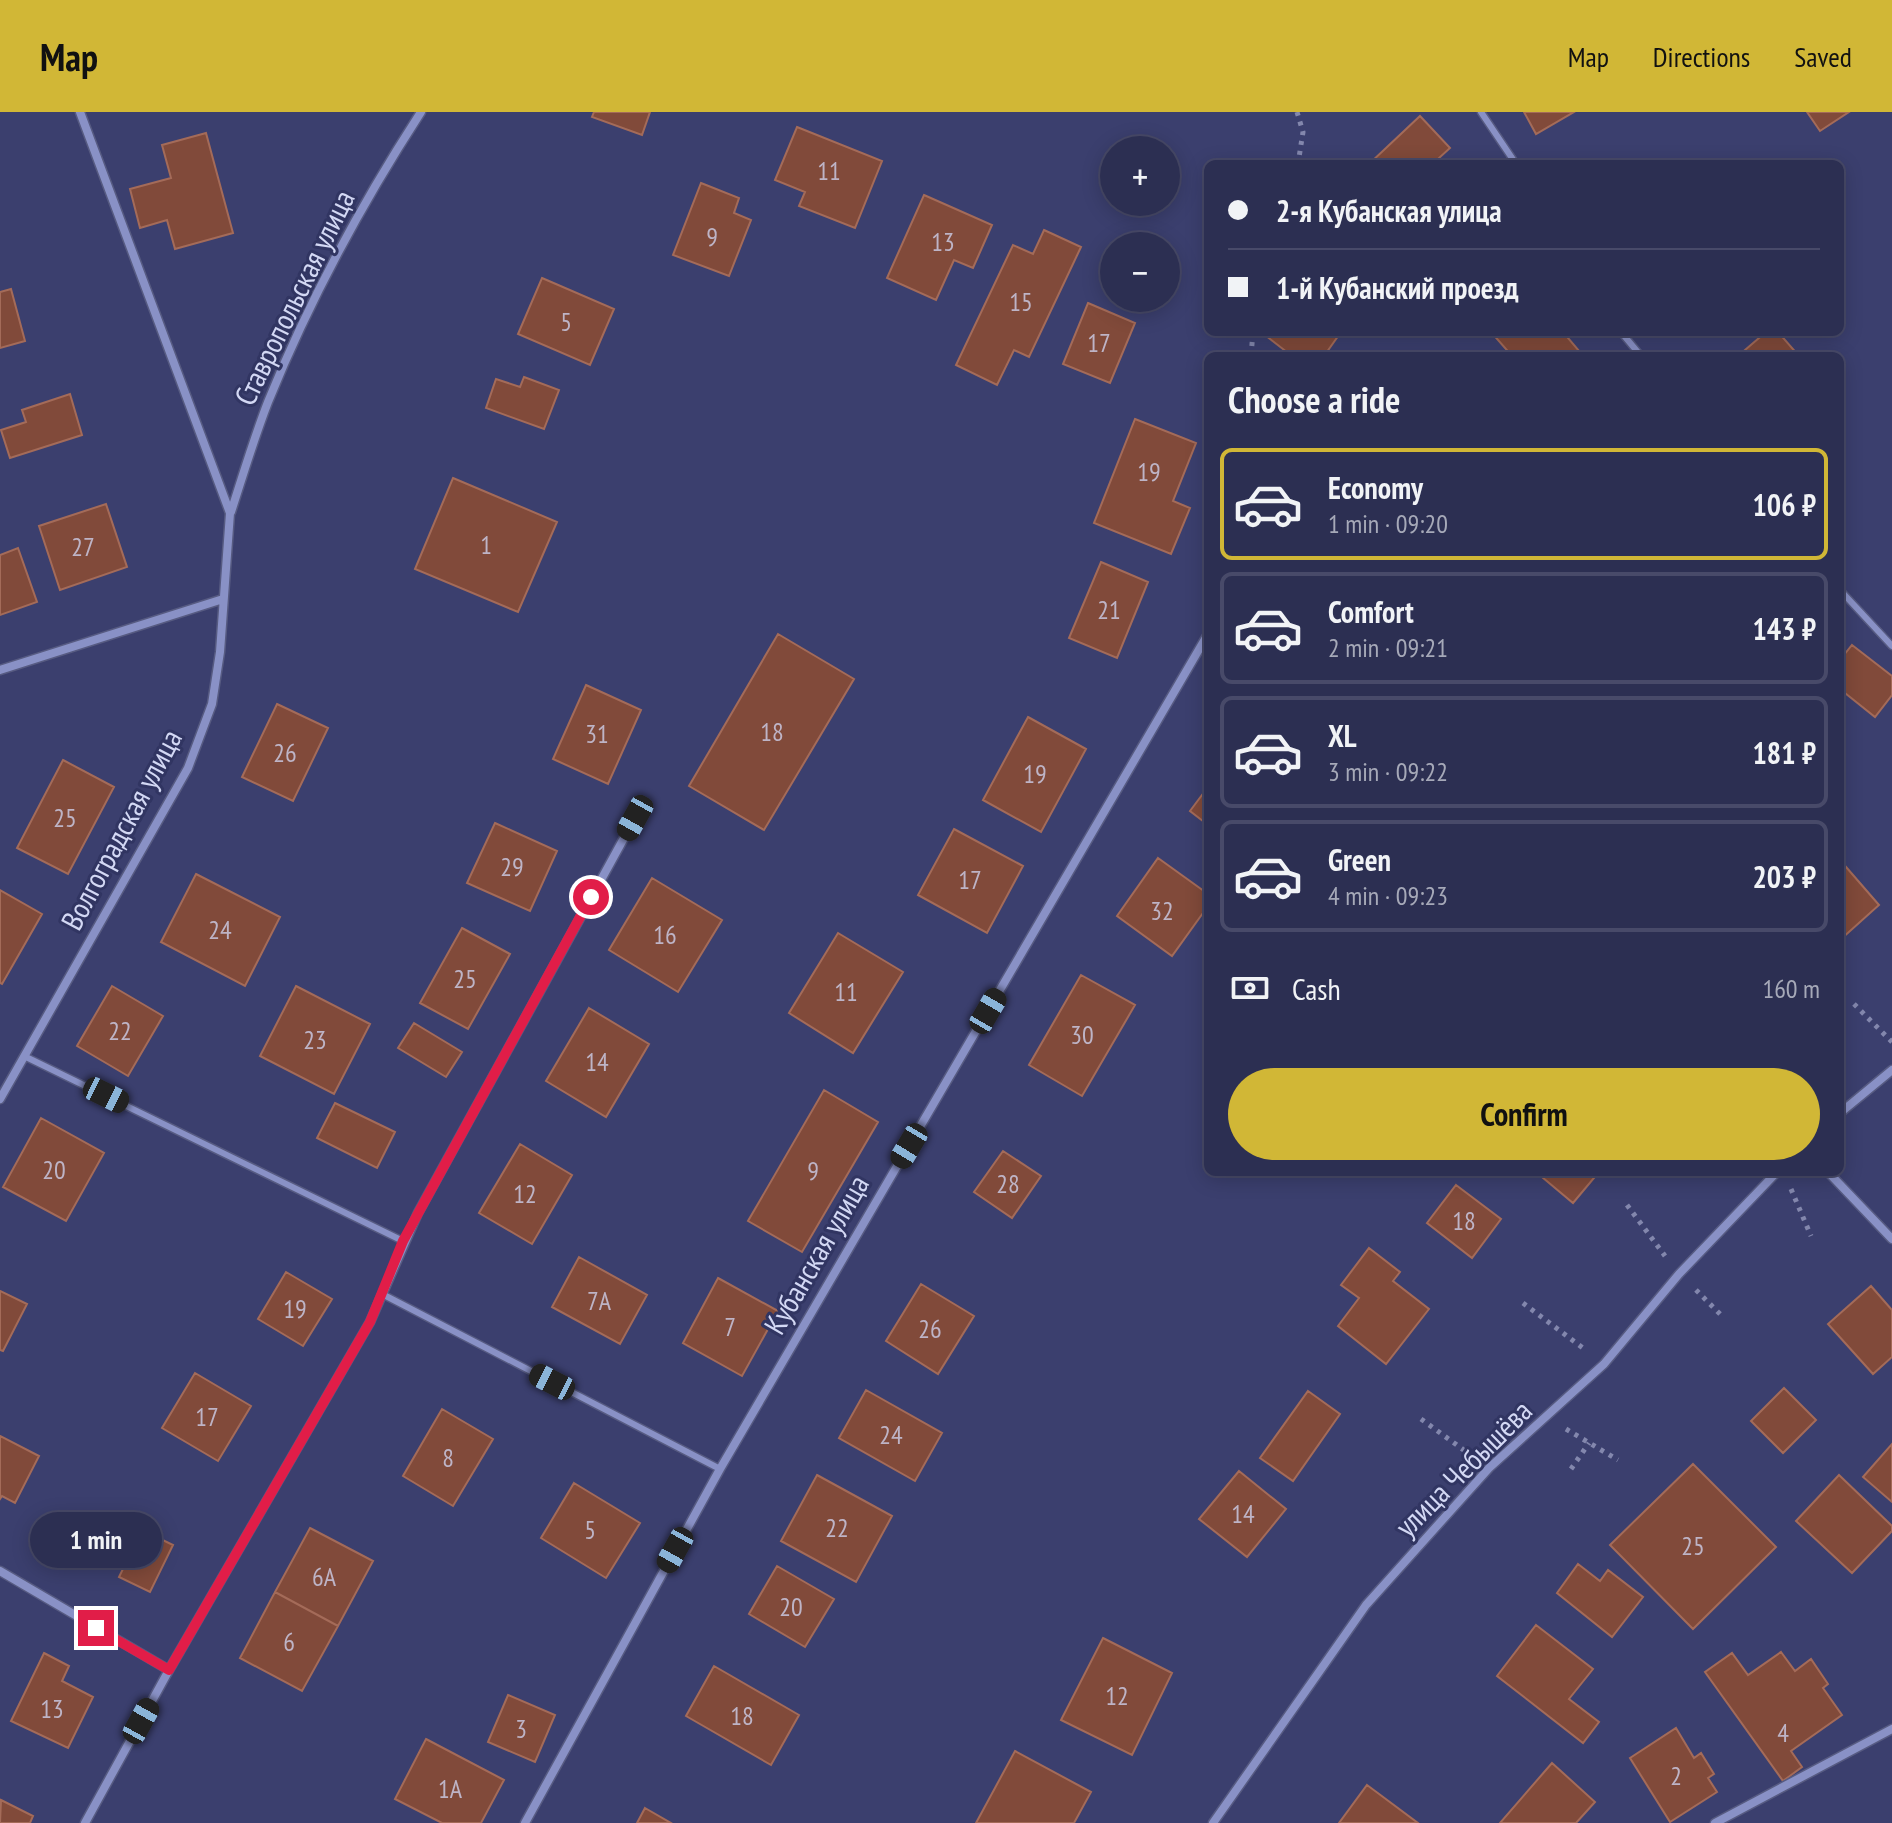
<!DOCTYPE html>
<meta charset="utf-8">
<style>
:root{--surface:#2c2f52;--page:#383b5c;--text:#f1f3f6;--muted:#a6a9b8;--line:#484a69;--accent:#d1b736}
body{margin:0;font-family:"PT Sans Narrow",sans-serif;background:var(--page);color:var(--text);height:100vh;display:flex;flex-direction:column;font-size:30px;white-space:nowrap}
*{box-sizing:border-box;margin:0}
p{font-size:26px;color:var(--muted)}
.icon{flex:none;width:44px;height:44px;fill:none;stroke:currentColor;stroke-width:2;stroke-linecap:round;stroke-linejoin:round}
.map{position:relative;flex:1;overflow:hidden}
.panel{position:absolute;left:1204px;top:240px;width:640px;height:824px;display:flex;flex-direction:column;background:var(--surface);border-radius:12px;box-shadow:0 4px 20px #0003,0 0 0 2px var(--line)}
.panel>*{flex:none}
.top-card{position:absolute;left:1204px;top:48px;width:640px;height:176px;border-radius:12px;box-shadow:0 4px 20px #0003,0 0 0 2px var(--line);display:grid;align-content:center;height:176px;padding:0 24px;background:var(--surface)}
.buttons{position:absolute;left:1100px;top:24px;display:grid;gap:16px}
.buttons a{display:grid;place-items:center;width:80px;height:80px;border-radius:50%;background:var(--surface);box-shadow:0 4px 20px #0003,0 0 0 2px var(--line);font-size:40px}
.end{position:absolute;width:36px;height:36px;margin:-18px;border:10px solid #e11d48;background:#fff;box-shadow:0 0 0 4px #fff}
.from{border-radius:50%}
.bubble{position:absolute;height:56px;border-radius:28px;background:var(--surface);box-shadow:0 4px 20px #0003,0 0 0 2px var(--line);font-size:26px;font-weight:700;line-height:56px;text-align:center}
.car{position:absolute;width:24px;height:48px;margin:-24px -12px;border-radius:10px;box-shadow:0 0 6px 2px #0007;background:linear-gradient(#222 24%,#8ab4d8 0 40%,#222 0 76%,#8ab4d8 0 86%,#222 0)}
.top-card b{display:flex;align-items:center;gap:28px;height:76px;font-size:30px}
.top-card b+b{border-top:2px solid var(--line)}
.top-card i{width:20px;height:20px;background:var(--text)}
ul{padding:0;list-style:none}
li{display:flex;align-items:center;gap:24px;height:112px;margin:0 16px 12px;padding:0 8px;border:4px solid var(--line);border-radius:12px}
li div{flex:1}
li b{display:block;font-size:30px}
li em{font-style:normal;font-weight:700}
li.selected{border-color:var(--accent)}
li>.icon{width:72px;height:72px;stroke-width:1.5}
h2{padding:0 24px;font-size:36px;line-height:96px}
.pay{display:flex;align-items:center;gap:20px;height:88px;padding:0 24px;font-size:30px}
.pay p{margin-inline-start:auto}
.cta{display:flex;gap:16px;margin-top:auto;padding:16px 24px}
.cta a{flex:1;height:92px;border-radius:48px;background:var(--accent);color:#111;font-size:32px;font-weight:700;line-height:92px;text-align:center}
header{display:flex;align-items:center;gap:48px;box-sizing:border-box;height:112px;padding:0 40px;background:var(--accent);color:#111}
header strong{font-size:38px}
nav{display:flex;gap:44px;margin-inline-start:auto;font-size:28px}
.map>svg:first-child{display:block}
</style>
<header>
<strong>Map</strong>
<nav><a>Map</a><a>Directions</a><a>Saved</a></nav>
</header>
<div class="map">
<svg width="1892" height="1711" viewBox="0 0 1892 1711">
<rect width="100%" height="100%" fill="#3b3f6e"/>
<path fill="#814a3a" stroke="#a46b59" stroke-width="2" d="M594,0h56l-8,23 -50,-18z
M1524,0h50l-38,22z
M1807,0h42l-29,19z
M1420,4l30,32 -11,10 6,6h-76z
M797,15l85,34 -27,67 -56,-22 6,-14 -30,-12z
M206,21l27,100 -58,16 -8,-29 -27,8 -10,-39 41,-11 -9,-33z
M701,71l38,15 -5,15 17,7 -22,56 -56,-21z
M924,83l68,30 -19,43 -19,-8 -18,40 -49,-22z
M1044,118l37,17 -52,110 -15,-7 -17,35 -41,-20 57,-120 20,9z
M542,166l72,31 -24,56 -72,-31z
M11,177l14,52 -25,7v-56z
M1088,191l47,20 -25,60 -47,-19z
M1261,220h80l-17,24h-32z
M1491,220h72l17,20 -5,4h-63z
M1766,220h12l21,24h-61z
M524,265l35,13 -15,39 -58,-21 10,-29 24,8z
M70,282l12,41 -72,23 -9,-28 25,-8 -4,-12z
M1135,307l61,24 -23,58 17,7 -19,46 -77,-31z
M453,366l104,44 -39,90 -103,-43z
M106,392l21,63 -67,23 -21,-64z
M18,436l19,54 -37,13v-60z
M1101,450l47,20 -31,76 -48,-20z
M778,522l76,45 -90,151 -75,-44z
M1852,533l40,31v19l-17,22 -35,-28v-29z
M586,573l55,25 -33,74 -55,-25z
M277,592l51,24 -35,73 -51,-24z
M1028,605l58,32 -45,83 -58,-32z
M63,648l51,27 -46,87 -51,-26z
M1208,675v38l-18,-14z
M495,711l62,28 -27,60 -63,-28z
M954,717l69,37 -36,67 -69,-38z
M1158,746l50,36v12l-36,50 -55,-40z
M1840,748l39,45 -39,35z
M196,762l84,43 -35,69 -84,-44z
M652,766l70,42 -44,72 -69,-42z
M0,778l42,24 -40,70 -2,-1z
M462,816l48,26 -42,75 -48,-26z
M838,821l65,39 -50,81 -64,-40z
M1081,863l54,30 -53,91 -53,-31z
M112,874l51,30 -35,60 -51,-30z
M296,874l74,38 -36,70 -74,-38z
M589,896l60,36 -43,73 -60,-36z
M414,911l48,29 -16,25 -48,-29z
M824,978l54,32 -76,130 -54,-31z
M335,991l60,29 -18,36 -60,-30z
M41,1006l63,35 -38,68 -63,-34z
M520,1032l52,31 -40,69 -53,-31z
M1003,1039l38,25 -29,42 -38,-26z
M1536,1060h63l-26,31z
M1456,1073l45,34 -29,39 -45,-35z
M1369,1136l31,24 -7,9 36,28 -43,55 -48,-38 21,-28 -18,-13z
M579,1145l68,38 -27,49 -68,-37z
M286,1160l46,27 -29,47 -45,-27z
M718,1166l60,33 -36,65 -59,-33z
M921,1172l53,32 -36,58 -52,-33z
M1871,1174l21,24v47l-19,17 -45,-50z
M0,1179l27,13 -24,47 -3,-1z
M195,1261l56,33 -33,55 -56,-33z
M1784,1276l32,32 -33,33 -32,-32z
M866,1278l76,43 -27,48 -76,-43z
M1308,1279l32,23 -47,67 -33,-23z
M442,1297l51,30 -40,67 -50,-30z
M0,1324l39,20 -24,47 -13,-7 -2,3z
M1892,1332v58l-29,-25z
M1693,1352l83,83 -83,82 -83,-84z
M1239,1359l47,38 -39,48 -48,-38z
M817,1363l75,41 -36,66 -75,-41z
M1839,1363l53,51v5l-40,42 -56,-52z
M574,1371l66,40 -34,55 -65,-40z
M310,1416l63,33 -35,65 -63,-34z
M142,1418l31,15 -23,47 -31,-15z
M1578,1452l22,17 8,-11 35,27 -31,40 -55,-44z
M777,1454l57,33 -29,48 -56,-33z
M275,1480l63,34 -36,65 -62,-33z
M1536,1513l57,44 -24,30 30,23 -16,21 -86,-67z
M1103,1526l69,35 -40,82 -71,-35z
M1781,1540l14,19 16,-12 17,25 -5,4 19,27 -51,36 11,16 -19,14 -78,-109 27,-19 16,22z
M44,1541l25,13 -7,15 31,16 -25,51 -57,-27z
M714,1554l85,49 -28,50 -85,-49z
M508,1583l47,20 -20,47 -47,-20z
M1676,1616l18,30 7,-5 13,21 -6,4 9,14 -47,30 -40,-64z
M426,1627l78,41 -23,43h-39l-47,-24z
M1015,1639l76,41 -17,31h-98z
M1552,1651l43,39 -19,21h-76z
M1367,1673l51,38h-79z
M1,1688l32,16 -3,7h-30z
M645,1696l26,15h-34z"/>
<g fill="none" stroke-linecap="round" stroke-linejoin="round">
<g stroke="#575b82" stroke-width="9">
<path id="service" d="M1481,0l35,52
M1621,220l20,24
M1840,478l52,56
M24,944l379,185
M384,1183l336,174"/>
</g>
<g stroke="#575b82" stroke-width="11">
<path id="minor" d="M231,400c12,-37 23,-74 37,-110 41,-101 94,-199 153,-290
M0,558l223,-71
M0,987l188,-331 24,-64 8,-52 10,-139 -150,-401
M1840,1001l52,-43
M1828,1060l64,67
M0,1459l169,99
M85,1711l84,-153 201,-348 48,-109 217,-395
M525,1711l195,-354 488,-835
M1213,1711l153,-218 123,-137 115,-104 75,-90 98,-102
M1715,1711l177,-94"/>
</g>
<path stroke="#8387ad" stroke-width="5" stroke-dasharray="4 6" stroke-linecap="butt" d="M1297,0l6,20 -5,32
M1251,244l2,-24
M1854,892l38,38
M1791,1077l20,47
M1627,1093l38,51
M1696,1178l25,25
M1523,1191l64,48
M1421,1307l51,37
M1566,1317l52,31
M1571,1357l18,-26"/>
<use href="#service" stroke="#8991c6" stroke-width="6"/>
<use href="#minor" stroke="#8991c6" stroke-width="8"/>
</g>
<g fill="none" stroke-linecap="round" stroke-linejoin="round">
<path stroke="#e11d48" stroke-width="10" d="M96,1516l73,42 201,-348 33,-81 188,-344"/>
</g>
<g text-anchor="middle" stroke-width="6" stroke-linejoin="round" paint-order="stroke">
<g font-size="26" fill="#beb4c6">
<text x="829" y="68">11</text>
<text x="712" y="134">9</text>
<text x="943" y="139">13</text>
<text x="1021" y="199">15</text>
<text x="566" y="219">5</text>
<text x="1099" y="240">17</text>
<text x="1149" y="369">19</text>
<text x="486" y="442">1</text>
<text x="83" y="444">27</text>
<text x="1109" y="507">21</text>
<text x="772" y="629">18</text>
<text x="597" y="631">31</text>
<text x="285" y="650">26</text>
<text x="1035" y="671">19</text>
<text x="65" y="715">25</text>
<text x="512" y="764">29</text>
<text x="970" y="777">17</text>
<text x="1162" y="808">32</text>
<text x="220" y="827">24</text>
<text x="665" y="832">16</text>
<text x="465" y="876">25</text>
<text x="846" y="889">11</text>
<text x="120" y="928">22</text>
<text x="1082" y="932">30</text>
<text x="315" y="937">23</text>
<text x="597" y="959">14</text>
<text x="54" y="1067">20</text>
<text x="813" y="1068">9</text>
<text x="1008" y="1081">28</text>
<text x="525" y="1091">12</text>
<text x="1464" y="1118">18</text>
<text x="599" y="1198">7А</text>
<text x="295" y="1206">19</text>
<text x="730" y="1224">7</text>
<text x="930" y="1226">26</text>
<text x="207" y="1314">17</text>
<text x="891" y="1332">24</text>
<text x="448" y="1355">8</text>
<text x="1243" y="1411">14</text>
<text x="837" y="1425">22</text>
<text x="590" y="1427">5</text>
<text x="1693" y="1443">25</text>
<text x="324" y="1474">6А</text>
<text x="791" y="1504">20</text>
<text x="289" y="1539">6</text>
<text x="1117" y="1593">12</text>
<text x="52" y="1606">13</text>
<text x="742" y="1613">18</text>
<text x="521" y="1626">3</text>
<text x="1783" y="1630">4</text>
<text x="1676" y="1673">2</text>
<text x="450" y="1686">1А</text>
</g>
<g font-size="30" fill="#d3d8f4" stroke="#313562">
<text transform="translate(295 186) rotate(-64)" y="10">Ставропольская улица</text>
<text transform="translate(122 718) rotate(-62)" y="10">Волгоградская улица</text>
<text transform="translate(817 1143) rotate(-60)" y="10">Кубанская улица</text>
<text transform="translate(1464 1357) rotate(-45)" y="10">улица Чебышёва</text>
</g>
</g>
</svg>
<div class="buttons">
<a>+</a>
<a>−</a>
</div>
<i class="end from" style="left:591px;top:785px"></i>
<i class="end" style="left:96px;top:1516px"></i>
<div class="bubble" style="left:30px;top:1400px;width:132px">1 min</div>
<i class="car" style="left:635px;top:706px;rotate:209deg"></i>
<i class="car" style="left:988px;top:899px;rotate:30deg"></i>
<i class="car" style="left:106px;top:983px;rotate:116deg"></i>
<i class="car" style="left:909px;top:1034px;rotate:211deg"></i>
<i class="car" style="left:552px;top:1270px;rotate:297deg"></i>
<i class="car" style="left:675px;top:1438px;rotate:209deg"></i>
<i class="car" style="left:141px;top:1609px;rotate:29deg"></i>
<div class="top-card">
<b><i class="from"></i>2-я Кубанская улица</b>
<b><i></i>1-й Кубанский проезд</b>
</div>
<section class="panel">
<h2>Choose a ride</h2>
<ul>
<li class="selected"><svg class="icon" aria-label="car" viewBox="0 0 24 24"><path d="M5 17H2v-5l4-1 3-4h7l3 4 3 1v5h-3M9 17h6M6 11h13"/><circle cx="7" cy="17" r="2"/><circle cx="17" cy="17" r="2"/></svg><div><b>Economy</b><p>1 min · 09:20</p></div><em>106 ₽</em></li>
<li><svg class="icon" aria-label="car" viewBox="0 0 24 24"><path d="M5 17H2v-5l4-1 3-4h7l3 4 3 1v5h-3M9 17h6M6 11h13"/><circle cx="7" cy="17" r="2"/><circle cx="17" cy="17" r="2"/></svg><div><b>Comfort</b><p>2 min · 09:21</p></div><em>143 ₽</em></li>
<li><svg class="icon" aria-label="car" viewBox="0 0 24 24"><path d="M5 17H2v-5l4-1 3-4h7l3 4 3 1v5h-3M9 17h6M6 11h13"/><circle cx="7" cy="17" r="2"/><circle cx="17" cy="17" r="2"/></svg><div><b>XL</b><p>3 min · 09:22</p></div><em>181 ₽</em></li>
<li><svg class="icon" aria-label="car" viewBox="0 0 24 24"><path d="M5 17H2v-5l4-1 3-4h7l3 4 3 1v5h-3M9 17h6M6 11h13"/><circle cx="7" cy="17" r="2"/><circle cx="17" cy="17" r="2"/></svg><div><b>Green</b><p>4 min · 09:23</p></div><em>203 ₽</em></li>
</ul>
<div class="pay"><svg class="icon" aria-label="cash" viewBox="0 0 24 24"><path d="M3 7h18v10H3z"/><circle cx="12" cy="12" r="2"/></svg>Cash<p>160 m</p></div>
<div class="cta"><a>Confirm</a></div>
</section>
</div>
